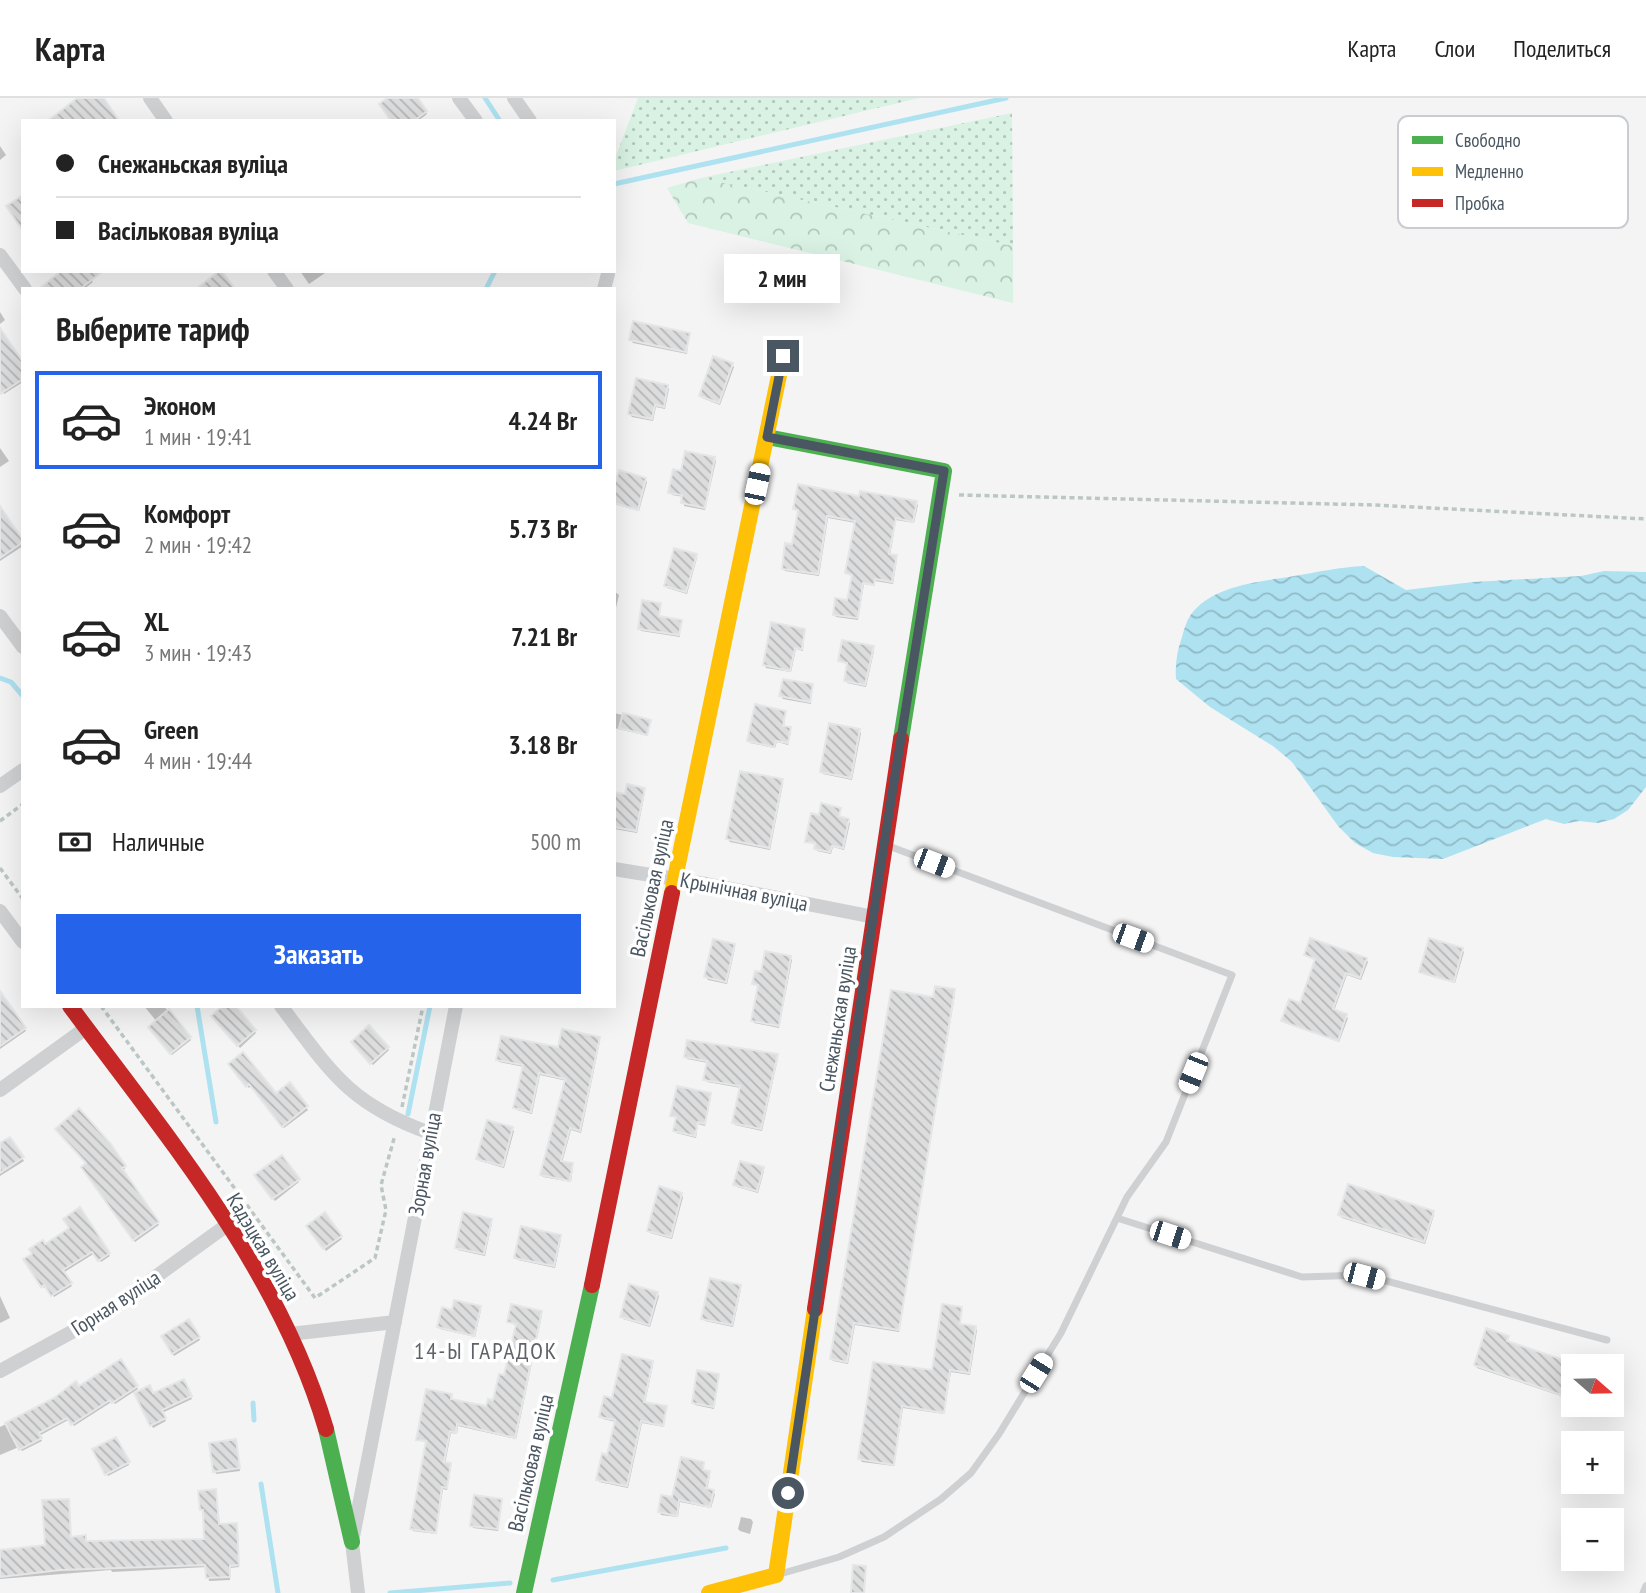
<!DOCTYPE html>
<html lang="ru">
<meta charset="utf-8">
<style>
:root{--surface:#fff;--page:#f6f6f6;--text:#222;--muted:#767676;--line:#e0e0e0;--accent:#2563eb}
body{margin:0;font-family:"PT Sans Narrow",sans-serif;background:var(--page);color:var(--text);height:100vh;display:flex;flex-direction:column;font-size:26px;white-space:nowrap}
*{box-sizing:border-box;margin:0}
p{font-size:23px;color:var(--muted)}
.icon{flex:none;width:38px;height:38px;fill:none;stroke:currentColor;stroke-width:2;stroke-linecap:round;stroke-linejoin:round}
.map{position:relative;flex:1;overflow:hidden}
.drawer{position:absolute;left:21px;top:189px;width:595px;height:721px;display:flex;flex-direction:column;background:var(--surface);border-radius:0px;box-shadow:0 7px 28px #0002}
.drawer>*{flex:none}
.guide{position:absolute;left:21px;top:21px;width:595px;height:154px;border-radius:0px;box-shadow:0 7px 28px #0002;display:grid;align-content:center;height:154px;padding:0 35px;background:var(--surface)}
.needle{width:46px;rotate:110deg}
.tools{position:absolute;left:1561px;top:1256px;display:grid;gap:14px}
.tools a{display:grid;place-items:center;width:63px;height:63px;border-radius:0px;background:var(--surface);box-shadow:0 7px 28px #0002;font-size:35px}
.end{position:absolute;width:32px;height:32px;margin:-16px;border:9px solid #4a5661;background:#fff;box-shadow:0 0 0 4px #fff}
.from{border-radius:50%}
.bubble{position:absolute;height:49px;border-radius:0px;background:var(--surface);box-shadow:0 7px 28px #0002;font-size:23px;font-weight:700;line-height:49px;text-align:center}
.car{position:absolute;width:21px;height:42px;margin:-21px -10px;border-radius:9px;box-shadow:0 0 5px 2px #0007;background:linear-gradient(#fff 24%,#345 0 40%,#fff 0 76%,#345 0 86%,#fff 0)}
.guide b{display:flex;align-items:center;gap:24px;height:66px;font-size:26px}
.guide b+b{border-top:2px solid var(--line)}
.guide i{width:18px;height:18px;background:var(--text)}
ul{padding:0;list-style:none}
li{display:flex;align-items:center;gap:21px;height:98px;margin:0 14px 10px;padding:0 21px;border:4px solid transparent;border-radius:0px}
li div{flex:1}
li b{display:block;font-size:26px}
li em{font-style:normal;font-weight:700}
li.current{border-color:var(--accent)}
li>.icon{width:63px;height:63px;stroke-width:1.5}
h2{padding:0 35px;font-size:32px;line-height:84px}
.pay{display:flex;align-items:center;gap:18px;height:77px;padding:0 35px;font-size:26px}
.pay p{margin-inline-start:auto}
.button{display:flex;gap:14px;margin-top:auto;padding:14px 35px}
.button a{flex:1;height:80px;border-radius:0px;background:var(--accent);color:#fff;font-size:28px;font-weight:700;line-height:80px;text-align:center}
header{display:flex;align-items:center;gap:42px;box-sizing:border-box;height:98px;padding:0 35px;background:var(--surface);border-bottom:2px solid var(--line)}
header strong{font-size:33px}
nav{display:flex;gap:38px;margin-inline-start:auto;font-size:24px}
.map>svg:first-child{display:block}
</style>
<header>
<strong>Карта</strong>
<nav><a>Карта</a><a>Слои</a><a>Поделиться</a></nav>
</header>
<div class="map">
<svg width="1646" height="1495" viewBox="0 0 1646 1495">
<defs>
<pattern id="grass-dots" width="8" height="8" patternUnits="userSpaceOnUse" patternTransform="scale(1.75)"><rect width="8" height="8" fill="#d9f2e3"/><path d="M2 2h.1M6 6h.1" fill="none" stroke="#b2c7bb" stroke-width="1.8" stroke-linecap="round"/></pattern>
<pattern id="forest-crowns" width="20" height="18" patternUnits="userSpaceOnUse" patternTransform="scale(1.75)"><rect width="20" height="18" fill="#d9f2e3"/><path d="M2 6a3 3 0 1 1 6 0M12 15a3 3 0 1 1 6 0" fill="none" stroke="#b2c7bb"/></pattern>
<pattern id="water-waves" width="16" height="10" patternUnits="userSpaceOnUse" patternTransform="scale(1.75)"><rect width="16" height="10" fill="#aee2f0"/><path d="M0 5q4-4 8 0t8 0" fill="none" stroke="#90bac6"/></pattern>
<pattern id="building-back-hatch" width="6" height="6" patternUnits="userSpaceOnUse" patternTransform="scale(1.75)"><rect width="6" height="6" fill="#ddddde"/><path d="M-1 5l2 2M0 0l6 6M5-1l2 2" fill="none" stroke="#b5b6b7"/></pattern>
</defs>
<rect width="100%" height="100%" fill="#f4f4f4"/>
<path fill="url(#grass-dots)" d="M638,0h281l-305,73v-10z
M1012,15l1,133 -312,-68z"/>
<path fill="url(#forest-crowns)" d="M701,80l312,68v57l-325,-80 -21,-35z"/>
<path fill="url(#water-waves)" d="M1364,468l42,24 67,-8 108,-6 23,-5 42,1v215l-18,23 -14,9 -16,4 -19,-2 -15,3 -18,-5 -103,40 -50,-2 -20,-4 -18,-10 -17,-17 -46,-64 -19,-16 -63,-39 -34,-28c-1,-15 1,-28 6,-42 2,-7 4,-15 8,-21 21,-31 70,-34 104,-40 24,-4 46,-9 70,-10z"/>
<path fill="#0003" d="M390,0h26l11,16 -9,7h-26z
M0,48l6,9 -6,5z
M85,173l8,11 -9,7h-32z
M300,173h28l-19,13z
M0,214l5,8 -5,4z
M0,233l23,34v17l-19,12 -4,-5z
M689,236l-2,20 -54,-11 -2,-3z
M732,267l2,2 -14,38 -18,-7 -1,-2z
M667,288l2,3 -4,20 -9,-2 -3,14 -21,-4 -2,-3z
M0,350l9,13 -9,6z
M714,360l2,3 -11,49 -21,-4v-9l-12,-2 -2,-3 12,-19z
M645,381l2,3 -8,29 -25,-7v-11z
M861,400l55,5 2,2 -4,18 -18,-3 -6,36 7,3 -4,25 -18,-3v5l-11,-2 -6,36 -22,-3 -2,-3 14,-12 5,-26 -6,-3 9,-50 -28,-5 -9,58 -34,-5 -2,-3 11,-22 5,-34 -4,-3z
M1,413l22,35 -23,15v-49z
M696,458l1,2 -10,36 -20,-6 -1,-3z
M614,493l5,4 -4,17h-1z
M660,506v14l20,3v16l-39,-6 -1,-2z
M804,532l-1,21 -7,-2 -5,23 -25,-4 -1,-3z
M873,550l1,3 -8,36 -19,-4 2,-18 -9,-4z
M812,588l-1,18 -28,-5 -2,-3z
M785,614l-1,16 7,4 -3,13 -11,-3 -2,6 -25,-5 -1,-3z
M614,615l35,8 -1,15 -34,-8z
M859,633l2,2 -9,47 -29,-6 -1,-2z
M782,683l1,3 -13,66 -40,-8 -2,-3z
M644,691l1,3 -8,41 -23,-4v-36l13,3z
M840,711v9l10,5 -6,27 -11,-3 -2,7 -14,-3 -1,-6 -9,-4 13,-24z
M734,847l1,3 -8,36 -19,-4 -2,-3z
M1462,852l2,2 -9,31 -32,-9 -2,-3z
M1306,857l60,4 2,3 -7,18 -14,-5 -13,36 14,7 -9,24 -54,-19 -2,-2 18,-16 15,-44z
M790,859l2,3 -13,68 -25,-5 -1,-3 6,-33 -5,-3 9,-10z
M954,893l1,3 -56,338 -44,-7 -7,39 -15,-3 -2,-2 104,-360z
M1,897l25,36 -26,18v-53z
M144,908h20l27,34 -19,15 -20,-26 5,-7z
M234,908l22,27 -16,15 -25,-29z
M598,941l2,2 -19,92 -10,-3 -9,33 10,2 1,2 -2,15 -28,-5 -1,-2 25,-94 -27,-6 -8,39 -15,-4 -2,-2 9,-41 -25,-5 -1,-3 61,-10z
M354,947l33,3 2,2 -16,15z
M777,957l1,3 -16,73 -27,-6 -1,-3 7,-34 -34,-6 1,-19 -21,-4 -1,-2z
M232,969l43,28 15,-11 18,26 -24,18 -32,-43 -3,3z
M710,997l1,2 -6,29 -7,-2 -2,14 -20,-5 1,-14 -5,-4z
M512,1031l2,2 -10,37 -24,-7 -2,-2z
M10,1041l14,22 -24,15v-31z
M109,1047l16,24 -3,2 37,54 -24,17 -50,-72z
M281,1059l18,25 -24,19 -19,-25z
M762,1071l2,2 -6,22 -21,-6 -2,-3z
M681,1096l2,3 -11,42 -22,-6 -1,-2z
M79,1112l31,46 -9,6 -6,-9 -32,20 9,13 -18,11 -7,-11 -3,2 -19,-28 46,-31z
M1433,1114l1,3 -9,29 -83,-26 -2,-3z
M325,1116l17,25 -16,12 -18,-25z
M491,1123l1,2 -7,33 -27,-6 -1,-3z
M560,1138l1,3 -6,29 -37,-8 -2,-2z
M740,1188l1,3 -8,38 -28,-6 -2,-3z
M657,1195l2,3 -9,31 -27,-8 -1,-2z
M0,1198l10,22 -10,5z
M480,1209l1,3 -6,27 -35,-8 -1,-2 15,-15z
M961,1210l-1,17 15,3 2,2 -7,45 -19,-3 -7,42 -41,-6 -9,58 -32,-4 -2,-3 15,-95 59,8z
M541,1215l1,2 -26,124 -58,-13 -1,8 -6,-1 -6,31 6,3 -4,23 -4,-1 -7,45 -23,-3 -1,-2 15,-86 -9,-4 33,-44 1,6 35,7 8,-6 10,-25 12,-51 -8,-4z
M189,1223l11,19 -26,16 -11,-19z
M1508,1239v6l71,24h-6v33l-96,-32 -1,-3z
M120,1263l18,28 -23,15 -2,-3 -39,25 -4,-7 -31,17 3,5 -20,10 -3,-4 -19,8v-28l79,-39z
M652,1264l1,3 -8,38 21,4 -2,20 -22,-4 -14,65 -29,-6 -1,-3 11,-22 7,-35 -13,-3 -2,-3z
M718,1277l-4,34 -19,-4 -1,-2z
M183,1283l9,18 -30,14 4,8 -13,7 -17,-34 17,1z
M1589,1307h15l-2,5z
M116,1341l13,26 -21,11 -14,-26z
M235,1343l5,30 -24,3 -1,-3z
M703,1366v8l7,3 -3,15 8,4 -4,14 -31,-6 -2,15 -17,-2 -1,-3z
M216,1396l4,32 16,-1 2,3 1,39 -9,1v12l-21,1 -2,-14 -95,5 -1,-2 -111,9v-27l47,-5 21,-46 3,37 14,-1 2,6 119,-2 -4,-31z
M501,1402l-3,31 -25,-3 -1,-3z
M741,1419l10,2 2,3 -3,12 -10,-3 -2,-2z"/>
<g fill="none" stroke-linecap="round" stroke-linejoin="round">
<path stroke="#aee2f0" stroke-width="5" d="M485,0l15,23
M614,86l392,-86
M486,191l9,-18
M0,580l11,4 12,14
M197,908l19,116
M408,1016l22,-108
M253,1305l1,17
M261,1386l17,109
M553,1482l173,-32
M390,1495l120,-10"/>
</g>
<path fill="url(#building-back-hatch)" stroke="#e5e6e7" stroke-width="2" d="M77,0h27l15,23h-71z
M387,0h31l9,13 -13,10h-23l-12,-17z
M23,97v36l-17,-25z
M61,173h42l-23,18h-41z
M219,173h3l13,18h-39z
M633,223l57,12 -4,19 -57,-12z
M0,230l23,34v17l-23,15z
M713,258l20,7 -14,40 -20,-7z
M636,280l32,7 -4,22 -9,-2 -3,14 -24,-5z
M685,353l30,6 -10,51 -24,-5 1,-8 -14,-2 5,-24 8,2z
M619,372l27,8 -8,32 -24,-7v-17z
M798,386l61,12 1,-5 57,10 -4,21 -17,-4 -7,36 8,1 -5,27 -17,-3 -1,6 -11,-2 -5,35 -25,-3 2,-17 12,2 5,-25 -7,-2 10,-52 -28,-5 -9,58 -36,-5 3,-26 7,1 6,-34 -5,-1z
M0,408l23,34v2l-23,16z
M674,450l23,6 -11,38 -22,-6z
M642,502l19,3 -2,13 23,4 -3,15 -41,-6z
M771,524l34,7 -3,20 -7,-1 -5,23 -27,-6z
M842,542l32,6 -9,39 -21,-4 3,-18 -9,-2z
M783,581l30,5 -3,18 -31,-6z
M755,606l31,7 -3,15 8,1 -3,16 -12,-2 -2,6 -27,-6z
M623,615l28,7 -4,15 -28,-7z
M829,625l31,6 -9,49 -31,-6z
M740,673l43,8 -14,69 -43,-9z
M627,686l18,4 -9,43 -22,-4v-35l11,2z
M821,705l20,5 -2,8 10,3 -6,29 -11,-2 -2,6 -16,-3 1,-6 -10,-1 6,-29 8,2z
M1310,840l57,20 -7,20 -14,-5 -13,36 14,5 -9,27 -57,-20 8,-22 11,4 15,-44 -11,-4z
M1429,840l34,10 -9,34 -35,-10z
M713,841l22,5 -9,38 -22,-5z
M765,853l26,5 -12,70 -28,-5 7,-36 -6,-1 3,-13 6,1z
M935,888l20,3 -56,341 -45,-7 -7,39 -17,-3 61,-369 42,7z
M0,893l26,37 -26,18z
M222,908h14l20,24 -19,16 -26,-30z
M169,911l22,28 -21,17 -22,-27z
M369,927l20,22 -19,17 -19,-22z
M562,931l38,8 -20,94 -10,-3 -9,33 12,2 -3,18 -30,-6 25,-96 -26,-6 -8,39 -18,-4 10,-43 -27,-5 5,-24 57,11z
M687,942l91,14 -17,75 -29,-6 8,-37 -37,-6 4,-19 -23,-4z
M243,954l33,41 14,-11 18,24 -26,21 -33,-43 -3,3 -18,-23z
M677,988l34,7 -6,31 -7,-2 -3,14 -22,-5 3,-14 -6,-1z
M79,1010l32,36 15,22 -4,2 37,54 -26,18 -52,-73 5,-4 -31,-34z
M487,1022l26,7 -10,39 -27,-7z
M10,1039l14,20 -24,16v-30z
M282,1057l18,24 -28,20 -18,-24z
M740,1063l24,6 -7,24 -24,-6z
M1348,1086l86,27 -10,31 -86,-27z
M659,1088l23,7 -11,44 -24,-6z
M80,1109l30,46 -12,8 -6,-9 -29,18 9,13 -21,13 -7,-11 -3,2 -18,-28 9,-5 -3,-5 14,-9 2,4 24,-16 -6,-9z
M325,1114l17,24 -19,13 -17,-23z
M463,1114l29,7 -8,35 -29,-6z
M521,1128l40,9 -7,31 -40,-8z
M710,1180l31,7 -9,40 -31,-6z
M629,1186l29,8 -9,33 -29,-8z
M454,1202l27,6 -7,30 -37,-9 5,-20 10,3z
M511,1206l31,7 -27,127 -58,-14 -1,9 -6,-2 -6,31 7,1 -4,25 -5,-1 -6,46 -26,-4 16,-88 -10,-1 10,-51 26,5 -1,5 35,7 2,-7 5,1 6,-26 5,1 12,-51 -9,-2z
M942,1206l20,3 -2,17 16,2 -7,47 -19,-3 -6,43 -42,-7 -8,59 -36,-6 15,-97 59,8z
M189,1221l11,18 -28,17 -11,-18z
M1486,1230l23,8 -2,5 66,22v36l-99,-34z
M622,1256l31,7 -9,41 23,4 -4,20 -22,-5 -14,65 -31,-6 6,-27 5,2 8,-35 -16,-3 5,-21 8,2z
M121,1261l17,27 -26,17 -2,-3 -39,25 -4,-7 -28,15 3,5 -23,12 -14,-27 49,-25 22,-17 3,5z
M697,1272l22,4 -5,33 -22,-4z
M184,1281l8,17 -30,14 4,8 -16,8 -16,-33 16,-8 3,8z
M116,1339l14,25 -25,13 -13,-26z
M236,1341l4,29 -27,4 -4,-29z
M681,1359l23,5 -1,8 7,1 -4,17 8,2 -4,17 -31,-7 -2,16 -19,-4 3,-17 11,2z
M216,1391l3,35 18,-1 2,42 -9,1v11l-24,1 -1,-13 -145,5 -60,7v-27l45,-5 -3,-45 27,-1 2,38 15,-2v6l118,-2 -1,-29h-3l-2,-19z
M474,1397l28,4 -4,30 -28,-3z
M853,1467l13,1 -2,27h-13z"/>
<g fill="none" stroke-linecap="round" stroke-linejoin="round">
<path stroke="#bcc7c4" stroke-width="3.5" stroke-dasharray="5 3.5" stroke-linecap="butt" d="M959,397l415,10 272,14
M0,723l23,-17
M0,770l23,31
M101,908l214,292 60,-40 11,-48 -5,-25 14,-50
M402,1009l21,-101"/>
<path stroke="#ced0d2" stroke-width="7" d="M1117,1120l185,59 62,-2 243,65
M780,1476l59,-17 45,-20 57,-38 30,-26 28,-39 62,-101 66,-136 39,-55 66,-167 -346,-130
M1643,1495l3,-7"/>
<path stroke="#ced0d2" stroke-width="14" d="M150,0l16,23
M459,0l17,23
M514,0l16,23
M0,157l25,34
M274,173l13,18
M604,191l4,-15
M0,518l23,31
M0,688l23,-16
M614,771l92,15 168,33
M0,813l23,31
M281,908c50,66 68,98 149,127
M0,992l86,-62
M290,1236l105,-12
M0,1273l103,-56 124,-90
M358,1495l-6,-51 104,-536"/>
<path stroke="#4caf50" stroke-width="16" d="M767,339l177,34 -43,268
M326,1331l26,113
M524,1495l68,-308"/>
<path stroke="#ffc107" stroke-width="16" d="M672,795l111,-537
M709,1495l67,-18 39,-266"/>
<path stroke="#c62828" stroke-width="16" d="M70,908c97,131 209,263 256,423
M592,1187l80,-392
M815,1211l86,-570"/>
</g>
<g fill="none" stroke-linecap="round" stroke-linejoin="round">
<path stroke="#4a5661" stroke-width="9" d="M783,258l-16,81 177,34 -60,373 -96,649"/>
</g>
<g text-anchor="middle" stroke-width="7" stroke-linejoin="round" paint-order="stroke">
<g font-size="21" fill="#4a5661" stroke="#fff">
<text transform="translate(652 790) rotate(-78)" y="7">Васільковая вуліца</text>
<text transform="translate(744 794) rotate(11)" y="7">Крынічная вуліца</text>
<text transform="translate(838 921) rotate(-81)" y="7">Снежаньская вуліца</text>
<text transform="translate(425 1066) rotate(-80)" y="7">Зорная вуліца</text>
<text transform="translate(263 1149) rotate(59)" y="7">Кадэцкая вуліца</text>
<text transform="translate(116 1205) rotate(-33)" y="7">Горная вуліца</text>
<text transform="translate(531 1365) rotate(-77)" y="7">Васільковая вуліца</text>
</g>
<g font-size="23" letter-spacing="2" fill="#5f6368" stroke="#fff">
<text x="486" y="1261">14-Ы ГАРАДОК</text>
</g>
</g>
<rect x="1398" y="18" width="230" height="112" rx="10" fill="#fff" stroke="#c9ccd0" stroke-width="2"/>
<rect x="1412" y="38" width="31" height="8" fill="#4caf50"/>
<rect x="1412" y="69" width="31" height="9" fill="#ffc107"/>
<rect x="1412" y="101" width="31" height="8" fill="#c62828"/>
<g font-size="19" fill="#4a5661">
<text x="1455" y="49">Свободно</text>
<text x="1455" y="80">Медленно</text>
<text x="1455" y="112">Пробка</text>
</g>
</svg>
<div class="tools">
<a><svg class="needle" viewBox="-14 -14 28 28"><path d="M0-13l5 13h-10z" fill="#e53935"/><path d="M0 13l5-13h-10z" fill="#767676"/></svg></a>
<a>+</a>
<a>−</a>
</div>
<i class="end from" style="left:788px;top:1395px"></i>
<i class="end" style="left:783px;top:258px"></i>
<div class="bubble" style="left:724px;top:156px;width:116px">2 мин</div>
<i class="car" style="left:757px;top:386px;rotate:12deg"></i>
<i class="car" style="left:934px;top:765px;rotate:111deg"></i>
<i class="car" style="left:1133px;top:840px;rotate:110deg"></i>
<i class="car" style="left:1193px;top:975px;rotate:202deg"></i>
<i class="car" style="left:1170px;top:1137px;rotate:108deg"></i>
<i class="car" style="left:1364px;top:1178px;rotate:105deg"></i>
<i class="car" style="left:1036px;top:1275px;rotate:32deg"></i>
<div class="guide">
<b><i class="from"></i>Снежаньская вуліца</b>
<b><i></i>Васільковая вуліца</b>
</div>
<section class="drawer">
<h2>Выберите тариф</h2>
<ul>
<li class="current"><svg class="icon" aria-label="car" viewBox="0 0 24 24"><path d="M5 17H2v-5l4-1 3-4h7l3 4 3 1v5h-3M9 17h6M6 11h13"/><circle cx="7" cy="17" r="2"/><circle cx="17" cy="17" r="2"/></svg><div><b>Эконом</b><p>1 мин · 19:41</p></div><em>4.24 Br</em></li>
<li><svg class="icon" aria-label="car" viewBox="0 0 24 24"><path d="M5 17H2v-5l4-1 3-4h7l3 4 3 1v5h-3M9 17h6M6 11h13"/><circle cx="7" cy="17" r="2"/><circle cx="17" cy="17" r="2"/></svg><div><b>Комфорт</b><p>2 мин · 19:42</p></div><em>5.73 Br</em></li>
<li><svg class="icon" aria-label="car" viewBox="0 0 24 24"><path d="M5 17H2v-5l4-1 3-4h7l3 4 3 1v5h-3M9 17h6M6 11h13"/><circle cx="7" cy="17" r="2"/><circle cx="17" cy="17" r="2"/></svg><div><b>XL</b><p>3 мин · 19:43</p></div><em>7.21 Br</em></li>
<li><svg class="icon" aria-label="car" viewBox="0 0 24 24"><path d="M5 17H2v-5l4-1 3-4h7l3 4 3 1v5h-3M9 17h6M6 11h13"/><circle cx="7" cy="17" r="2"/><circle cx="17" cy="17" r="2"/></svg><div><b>Green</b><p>4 мин · 19:44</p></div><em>3.18 Br</em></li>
</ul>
<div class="pay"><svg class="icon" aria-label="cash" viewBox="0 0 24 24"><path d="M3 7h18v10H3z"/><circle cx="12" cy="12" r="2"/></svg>Наличные<p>500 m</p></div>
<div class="button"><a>Заказать</a></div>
</section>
</div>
